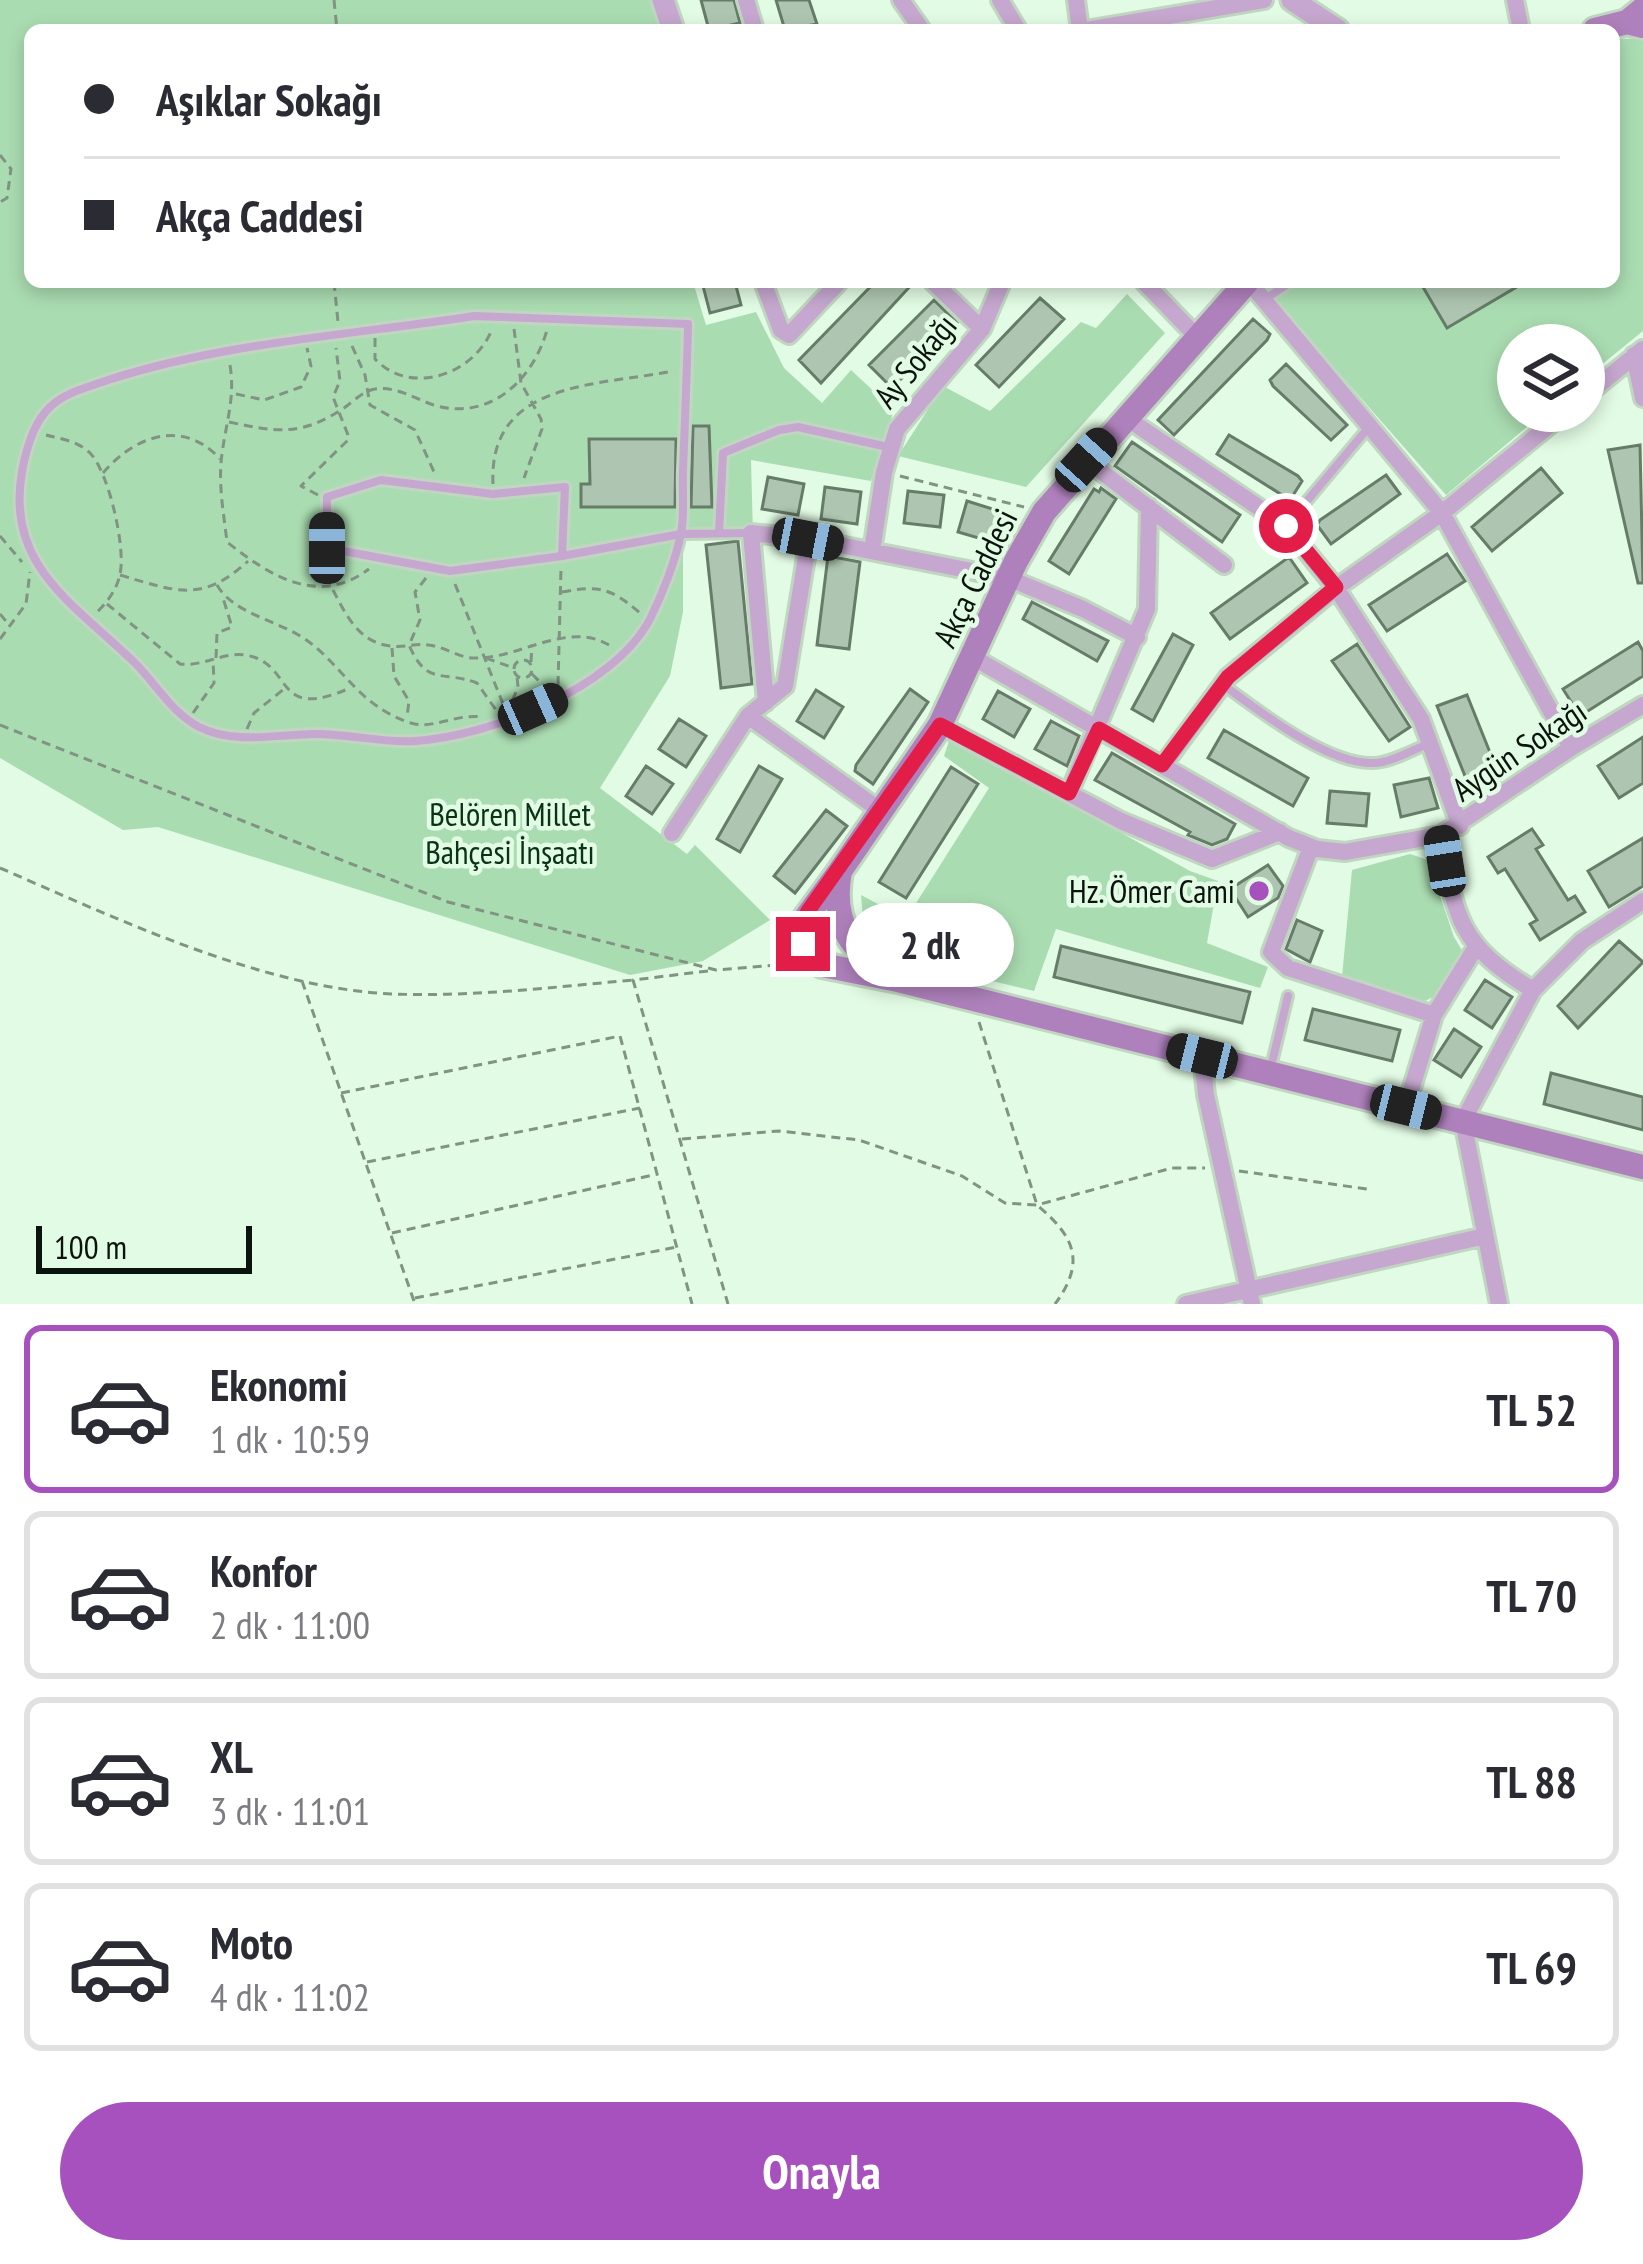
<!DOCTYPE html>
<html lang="tr">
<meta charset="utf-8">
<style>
:root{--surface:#fff;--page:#f2f2f3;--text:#2b2b33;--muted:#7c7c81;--line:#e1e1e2;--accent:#a751be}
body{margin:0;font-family:"PT Sans Narrow",sans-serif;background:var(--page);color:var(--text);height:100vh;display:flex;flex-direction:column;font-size:45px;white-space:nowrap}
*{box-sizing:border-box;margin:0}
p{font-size:39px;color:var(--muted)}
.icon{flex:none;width:66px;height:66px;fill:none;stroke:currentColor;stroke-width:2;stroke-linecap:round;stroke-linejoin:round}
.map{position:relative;height:1304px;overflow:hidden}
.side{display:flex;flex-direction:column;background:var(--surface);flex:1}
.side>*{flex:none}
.top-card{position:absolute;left:24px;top:24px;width:1596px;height:264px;border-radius:18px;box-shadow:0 6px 18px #0003;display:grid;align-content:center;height:264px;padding:0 60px;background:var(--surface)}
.controls{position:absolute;left:1497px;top:324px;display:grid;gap:24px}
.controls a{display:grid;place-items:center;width:108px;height:108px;border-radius:50%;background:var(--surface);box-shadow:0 6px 18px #0003;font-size:60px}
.scale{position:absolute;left:36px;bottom:30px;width:216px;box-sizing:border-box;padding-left:12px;border:6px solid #0b140c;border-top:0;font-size:33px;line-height:42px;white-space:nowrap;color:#0b140c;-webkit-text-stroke:9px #e2fbe4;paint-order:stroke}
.end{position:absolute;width:54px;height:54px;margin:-27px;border:15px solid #e11d48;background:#fff;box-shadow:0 0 0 6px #fff}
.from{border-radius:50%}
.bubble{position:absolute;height:84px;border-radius:42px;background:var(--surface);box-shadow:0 6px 18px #0003;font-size:39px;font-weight:800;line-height:84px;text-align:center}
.car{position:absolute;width:36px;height:72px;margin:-36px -18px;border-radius:15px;box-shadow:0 0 9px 3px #0007;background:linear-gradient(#222 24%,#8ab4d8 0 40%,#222 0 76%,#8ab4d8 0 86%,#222 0)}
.top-card b{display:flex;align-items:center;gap:42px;height:114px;font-size:45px}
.top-card b+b{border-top:3px solid var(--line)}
.top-card i{width:30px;height:30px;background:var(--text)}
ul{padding:21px 0 0;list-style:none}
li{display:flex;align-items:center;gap:36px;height:168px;margin:0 24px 18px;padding:0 36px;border:6px solid var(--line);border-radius:18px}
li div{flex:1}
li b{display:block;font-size:45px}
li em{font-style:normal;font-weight:800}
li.selected{border-color:var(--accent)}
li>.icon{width:108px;height:108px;stroke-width:1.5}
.button{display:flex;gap:24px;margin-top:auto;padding:24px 60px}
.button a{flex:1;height:138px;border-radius:72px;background:var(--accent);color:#fff;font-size:48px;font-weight:800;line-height:138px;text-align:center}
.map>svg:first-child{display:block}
</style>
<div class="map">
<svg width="1643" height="1304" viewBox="0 0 1643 1304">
<rect width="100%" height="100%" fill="#e2fbe4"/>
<path fill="#aadcb1" d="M0,0h650l9,30h-629v252h663l13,43 50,-13 28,56 38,35 29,-33 43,40 -23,71 -120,-21 2,75 -70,4v73l-13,64 -70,112 87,66 8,-9 75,75 -67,41 -73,14 -472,-148 -35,3 -123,-72z
M1643,38v293l-59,48v-34h-66v66h28l-100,84 -181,-206 6,-7h343v-243z
M1127,294l38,39 -139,154 -128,-31 45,-70 47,25 91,-89 15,6z
M950,738l240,133 28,10 -11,62 61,24 -8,21 -204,-59 -22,62 -149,-36 -22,-36 -2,-24 45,24 83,-131 -45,-32z
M1410,854l18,6 26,77 9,15 -30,45 -8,4 -83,-24 10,-107z"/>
<path fill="#aec6b1" stroke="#667c68" stroke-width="3" d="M701,0h33l6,23 -31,7z
M776,0h33l8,24 -32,6z
M702,282h33l6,23 -31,8z
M875,282h39l-93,101 -22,-23z
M1420,282h105l-78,46z
M1040,298l24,21 -65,68 -23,-22z
M934,300l23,23 -65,65 -23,-23z
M1253,319l17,15 -3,6 -93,95 -16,-15z
M1286,364l61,61 -16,15 -58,-54 -3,-6z
M693,426h16l3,81h-21z
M1229,435l69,41 4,5 -12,19 -73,-46z
M589,439h87l-1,68h-94v-23h9z
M1132,442l108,73 -18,27 -107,-76z
M1640,445l3,138h-5l-30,-133z
M1541,468l21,25 -70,58 -20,-24z
M1386,475l14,19 -69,50 -14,-19 3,-5z
M768,477l36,7 -6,31 -36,-6z
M825,487l36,5 -4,32 -36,-5z
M1101,488l15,11 -47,75 -20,-13 45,-72 5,3z
M908,491l36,4 -4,32 -36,-4z
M967,501l35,11 -10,30 -34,-10z
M738,541l14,143 -31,4 -15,-143z
M1447,554l18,27 -78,50 -18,-26z
M828,556l32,6 -11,87 -32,-4z
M1289,557l18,26 -77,56 -19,-26z
M1032,602l76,39 -11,20 -74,-42z
M1173,634l20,11 -40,76 -21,-12z
M1638,642l5,9v25l-63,40 -17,-27z
M1357,644l53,83 -21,14 -57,-80z
M910,689l18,13 -55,82 -18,-13 1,-6z
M816,690l27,17 -19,31 -27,-17z
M998,691l32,18 -16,28 -31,-18z
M1467,695l34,85 -28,16 -36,-90z
M679,719l27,17 -20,31 -27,-18z
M1051,721l28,15 -12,30 -32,-17z
M1224,730l84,48 -15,28 -85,-48z
M1643,737v46l-24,15 -21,-32z
M1112,753l123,71 -8,15 -15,6 -24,-10 2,-3 -95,-52z
M646,766l27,18 -21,30 -26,-18z
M759,766l23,13 -42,73 -23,-13z
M951,767l27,17 -72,114 -27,-16z
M1429,778l9,30 -37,9 -7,-32z
M1330,791l39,3 -3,32 -39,-3z
M826,810l21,16 -52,67 -21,-17z
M1532,829l11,16 -7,4 32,51 7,-4 10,16 -45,28 -10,-16 7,-4 -32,-51 -7,4 -10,-16z
M1643,838v48l-34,21 -21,-36z
M1268,865l15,21 -5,12 -30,19 -18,-28z
M1297,920l25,11 -12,31 -24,-13z
M1619,941l24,21 -65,66 -20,-22z
M1061,946l189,46 -8,31 -188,-46z
M1485,980l27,17 -20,31 -27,-18z
M1313,1009l87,21 -8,31 -87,-21z
M1454,1029l27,18 -20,30 -27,-17z
M1551,1073l92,24v33l-99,-26z"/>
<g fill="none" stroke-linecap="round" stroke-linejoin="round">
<g stroke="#c0d6c1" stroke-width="14">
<path id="service" d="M1265,299l26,-17
M474,316l214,8c-1,49 -3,97 -5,146 -1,20 2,44 -2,63 -5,27 -19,62 -31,86 -37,70 -160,117 -235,122 -33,2 -66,-7 -99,-7 -38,0 -81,11 -117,-7 -27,-14 -43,-43 -64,-64 -59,-58 -130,-96 -113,-191 4,-23 11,-49 28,-65 15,-15 39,-20 58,-27 118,-38 244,-45 366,-64z
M1286,526l82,-98
M719,533l4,-80 56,-23 19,-3 90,20
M562,556l3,-69 -72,7 -112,-14 -54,17v51l123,23 112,-15 119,-22 69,-1
M1222,684c37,27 106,81 152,79 16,0 38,-13 54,-19
M1270,1071l18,-75"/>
</g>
<g stroke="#c0d6c1" stroke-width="22">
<path id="minor" d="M746,0l9,30
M901,0l21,30
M1000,0l18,30
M1076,0l4,30
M1515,0l6,30
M1086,30l178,-30
M763,282l18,48 8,5 50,-53
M933,282l49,47
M1144,282l53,55
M1249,282l193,231 129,235
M1634,355l9,43
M1584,397l59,-48
M1125,417l161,109 50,62 85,131 39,107
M1086,460l138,105
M872,551l12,-79 13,-43 85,-100 20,-47
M974,658l315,180 28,11 28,3 96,-17 130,-87 72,-43
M766,702l-15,-169 58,6 199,39 75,31 54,28
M748,716l133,95
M940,725l181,96 91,38 68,-27
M1163,765l65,-88 108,-89 106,-75 125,-102
M1069,793l78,-184 2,-102
M672,833l76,-117 37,-30 24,-147
M1441,835c14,82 17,110 92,155
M1311,847l-40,105 17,16 146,47
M1202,1056l4,39 46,209
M1406,1107l28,-92 42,-68
M1186,1304l299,-68
M1499,1304l-36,-183 70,-131 49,-49 61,-40"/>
</g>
<g stroke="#c0d6c1" stroke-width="27">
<path id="tertiary" d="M663,0l10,30
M1292,0l46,30"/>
</g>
<g stroke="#c0d6c1" stroke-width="30">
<path id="secondary" d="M1643,9l-16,13 16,4
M1595,30l32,-8
M840,871l100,-146 76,-164 28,-49 203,-230
M898,980c-45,-26 -68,-55 -58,-109l-38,52 4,27 16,15 76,15 745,187"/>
</g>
<path stroke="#819383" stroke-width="3" stroke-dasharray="9 6" stroke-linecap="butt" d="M334,0l3,30
M0,155l11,14 -4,29 -7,4
M334,282l4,40
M514,329l7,54 20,36 1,10 -18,49
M375,338v21c36,38 100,15 117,-30
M352,346l13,29 5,30 45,25 20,44
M230,365c6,35 -6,63 -9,98 -2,26 3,53 6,79 43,34 91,65 142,27
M236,394l28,6 37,-13 10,-21 -4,-18
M229,422c48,10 71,15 115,-14 10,-7 19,-17 31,-19 23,-3 41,11 62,17 55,14 96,-27 110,-76
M46,435c15,4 32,6 44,18 19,19 36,96 30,121 -3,16 -14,30 -25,40
M103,473c31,-37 80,-55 117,-14
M900,476l124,31
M493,484c-5,-104 106,-98 180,-113
M318,495l-17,-9 47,-46v-5l-15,-38 7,-16 -4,-33
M0,536l22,26
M120,575c55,16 82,29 128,-14
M426,578l-11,14 5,28 -11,25c18,42 34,25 68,38l19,27 15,-6 7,-17 -1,-10
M455,584l50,125
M217,585c16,28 58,35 85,52 40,26 55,69 109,86 21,7 46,-10 72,-6
M333,590c13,25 26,53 58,56 13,2 25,-3 38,-1 16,2 30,13 45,13 44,2 96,-40 138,-11
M562,592c37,-7 49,-4 78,21
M107,604l73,60c23,3 42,-12 65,-9 51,8 26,68 105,33
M0,614l10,12
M0,639l26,-35 4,-32
M392,648l2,28 15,25 -2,16
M216,658l1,-25 15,-6 -9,-29
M486,658l25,9
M514 669a9 9 0 1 1 18 0a9 9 0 1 1-18 0Z
M531,662l1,-18
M532,674l15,15
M558,685l3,-117
M193,713l21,-30 -1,-24
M0,725l448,177 268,68 73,-6
M247,729l7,-16 30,-24
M0,868c118,51 264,121 394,126 80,3 160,-7 239,-14
M708,971l-75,9 95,324
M302,981l113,323
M979,1022l58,183c38,32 49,57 18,99
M341,1093l279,-57 72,268
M682,1139l97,-8 80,9 103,36 43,27 32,2 135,-37h33
M367,1162l273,-54
M1239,1171l128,18
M392,1233l266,-59
M415,1298l262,-51"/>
<use href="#service" stroke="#c6a7cf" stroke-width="8"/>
<use href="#minor" stroke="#c6a7cf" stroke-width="16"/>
<use href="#tertiary" stroke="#c6a7cf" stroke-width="21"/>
<use href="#secondary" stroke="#af81bc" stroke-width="24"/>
</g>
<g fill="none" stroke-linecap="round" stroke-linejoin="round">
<path stroke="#e11d48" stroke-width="15" d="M803,944l-1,-21 6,-12 132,-186 129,68 30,-64 63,36 66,-88 108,-90 -50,-61"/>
</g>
<circle fill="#a751be" stroke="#e2fbe4" stroke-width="4.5" cx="1259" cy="891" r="12"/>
<g text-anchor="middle" stroke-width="9" stroke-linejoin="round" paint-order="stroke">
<g font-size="33" fill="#0b140c" stroke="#e2fbe4">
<text transform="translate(915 361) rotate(-51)" y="12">Ay Sokağı</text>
<text transform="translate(975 578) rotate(-64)" y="12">Akça Caddesi</text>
<text transform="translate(1519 750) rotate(-34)" y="12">Aygün Sokağı</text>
</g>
<g font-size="33" fill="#0a3315" stroke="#e2fbe4">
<text x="510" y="826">Belören Millet<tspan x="510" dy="38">Bahçesi İnşaatı</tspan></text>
</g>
<g font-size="33" fill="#0b140c" stroke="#e2fbe4" text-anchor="end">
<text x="1235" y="903">Hz. Ömer Cami</text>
</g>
</g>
</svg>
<div class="controls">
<a><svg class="icon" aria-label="layers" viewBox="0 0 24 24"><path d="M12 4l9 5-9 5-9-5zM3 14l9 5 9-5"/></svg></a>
</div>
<div class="scale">100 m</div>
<i class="end from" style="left:1286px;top:526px"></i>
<i class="end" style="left:803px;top:944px"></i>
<div class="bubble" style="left:846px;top:903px;width:168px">2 dk</div>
<i class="car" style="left:1086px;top:460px;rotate:42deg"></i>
<i class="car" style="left:808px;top:539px;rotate:101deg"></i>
<i class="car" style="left:327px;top:548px;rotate:0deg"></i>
<i class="car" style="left:533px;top:709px;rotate:66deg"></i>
<i class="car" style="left:1445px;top:861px;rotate:351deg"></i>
<i class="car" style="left:1202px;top:1056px;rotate:284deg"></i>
<i class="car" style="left:1406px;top:1107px;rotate:104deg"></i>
<div class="top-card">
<b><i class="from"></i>Aşıklar Sokağı</b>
<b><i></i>Akça Caddesi</b>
</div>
</div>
<section class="side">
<ul>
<li class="selected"><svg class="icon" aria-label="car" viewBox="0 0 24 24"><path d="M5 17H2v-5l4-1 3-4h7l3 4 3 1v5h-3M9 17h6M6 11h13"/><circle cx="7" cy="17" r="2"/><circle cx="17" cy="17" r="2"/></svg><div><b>Ekonomi</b><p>1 dk · 10:59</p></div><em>TL 52</em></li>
<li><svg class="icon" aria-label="car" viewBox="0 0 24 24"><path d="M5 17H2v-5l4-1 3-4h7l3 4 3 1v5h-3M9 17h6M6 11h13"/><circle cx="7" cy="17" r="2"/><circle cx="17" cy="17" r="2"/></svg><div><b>Konfor</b><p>2 dk · 11:00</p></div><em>TL 70</em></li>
<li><svg class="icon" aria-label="car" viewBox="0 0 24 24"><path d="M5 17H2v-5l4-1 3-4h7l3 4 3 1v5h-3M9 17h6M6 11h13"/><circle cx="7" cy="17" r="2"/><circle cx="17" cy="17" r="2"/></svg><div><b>XL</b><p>3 dk · 11:01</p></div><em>TL 88</em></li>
<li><svg class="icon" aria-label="car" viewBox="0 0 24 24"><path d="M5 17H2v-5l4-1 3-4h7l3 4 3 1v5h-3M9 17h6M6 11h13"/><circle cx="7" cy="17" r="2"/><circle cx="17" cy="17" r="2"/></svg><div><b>Moto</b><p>4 dk · 11:02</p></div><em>TL 69</em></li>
</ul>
<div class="button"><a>Onayla</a></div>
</section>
